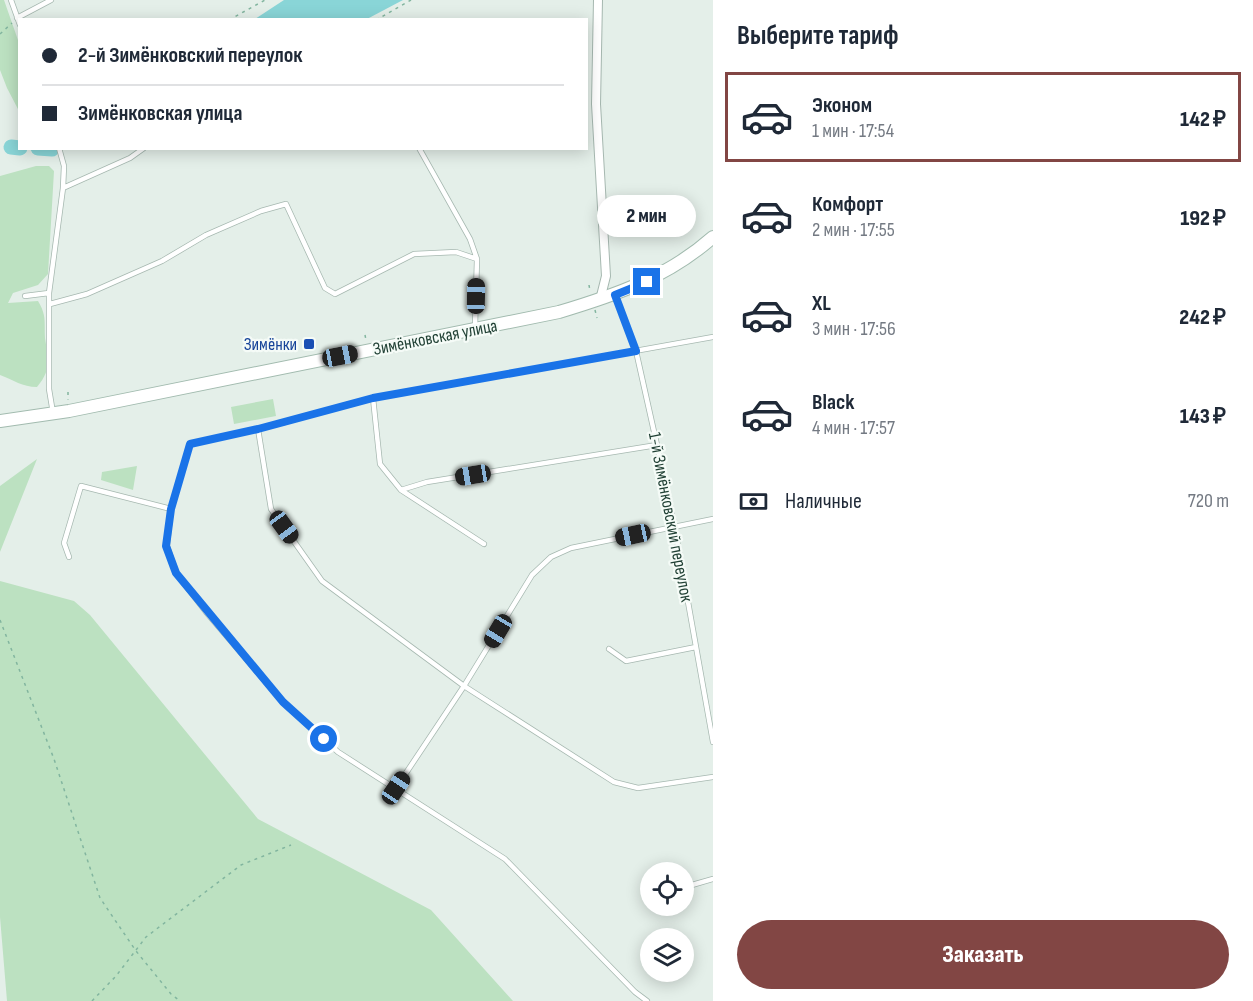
<!DOCTYPE html>
<html lang="ru">
<meta charset="utf-8">
<style>
:root{--surface:#fff;--page:#f6f6f7;--text:#1f2937;--muted:#747a83;--line:#e0e1e3;--accent:#824644}
body{margin:0;font-family:"Sofia Sans Condensed",sans-serif;background:var(--page);color:var(--text);height:100vh;display:flex;flex-direction:column;font-size:22px;white-space:nowrap}
*{box-sizing:border-box;margin:0}
p{font-size:20px;color:var(--muted)}
.icon{flex:none;width:33px;height:33px;fill:none;stroke:currentColor;stroke-width:2;stroke-linecap:round;stroke-linejoin:round}
.map{position:relative;flex:1;overflow:hidden}
.panel{display:flex;flex-direction:column;background:var(--surface);width:540px}
.panel>*{flex:none}
.guide{position:absolute;left:18px;top:18px;width:570px;height:132px;border-radius:0px;box-shadow:0 3px 15px #0003;display:grid;align-content:center;height:132px;padding:0 24px;background:var(--surface)}
.buttons{position:absolute;left:640px;top:862px;display:grid;gap:12px}
.buttons a{display:grid;place-items:center;width:54px;height:54px;border-radius:50%;background:var(--surface);box-shadow:0 3px 15px #0003;font-size:30px}
.end{position:absolute;width:27px;height:27px;margin:-14px;border:8px solid #1a73e8;background:#fff;box-shadow:0 0 0 3px #fff}
.from{border-radius:50%}
.bubble{position:absolute;height:42px;border-radius:21px;background:var(--surface);box-shadow:0 3px 15px #0003;font-size:20px;font-weight:800;line-height:42px;text-align:center}
.car{position:absolute;width:18px;height:36px;margin:-18px -9px;border-radius:8px;box-shadow:0 0 4px 2px #0007;background:linear-gradient(#222 24%,#8ab4d8 0 40%,#222 0 76%,#8ab4d8 0 86%,#222 0)}
.guide b{display:flex;align-items:center;gap:21px;height:57px;font-size:22px}
.guide b+b{border-top:2px solid var(--line)}
.guide i{width:15px;height:15px;background:var(--text)}
ul{padding:0;list-style:none}
li{display:flex;align-items:center;gap:18px;height:90px;margin:0 12px 9px;padding:0 12px;border:3px solid transparent;border-radius:0px}
li div{flex:1}
li b{display:block;font-size:22px}
li em{font-style:normal;font-weight:800}
li.current{border-color:var(--accent)}
li>.icon{width:54px;height:54px;stroke-width:1.5}
h2{padding:0 24px;font-size:27px;line-height:72px}
.pay{display:flex;align-items:center;gap:15px;height:66px;padding:0 24px;font-size:22px}
.pay p{margin-inline-start:auto}
.button{display:flex;gap:12px;margin-top:auto;padding:12px 24px}
.button a{flex:1;height:69px;border-radius:36px;background:var(--accent);color:#fff;font-size:24px;font-weight:800;line-height:69px;text-align:center}
main{display:flex;flex:1;min-height:0}
.map>svg:first-child{display:block}
</style>
<main>
<div class="map">
<svg width="713" height="1001" viewBox="0 0 713 1001">
<rect width="100%" height="100%" fill="#e4efe9"/>
<path fill="#bce1c1" d="M0,0h4l15,43v68l-12,-23 -7,-18z
M36,166h13l5,5 -6,103 -10,11 -25,8 -5,10 30,-2c9,15 6,21 7,37 3,21 7,31 -8,49 -15,0 -23,-7 -37,-12v-199z
M273,399l3,17 -42,8 -3,-17z
M37,459l-37,93v-66z
M137,466l-4,24 -32,-10 1,-8z
M0,581l74,20 16,14 168,204 173,91 82,91h-506l-7,-84z"/>
<path fill="#89d5d7" d="M284,0h119l-36,19h-112z"/>
<g fill="none" stroke-linecap="round" stroke-linejoin="round">
<path stroke="#89d5d7" stroke-width="15" d="M11,147l9,1
M38,148l14,1"/>
<g stroke="#a6b8b0" stroke-width="6">
<path id="lane" d="M11,0l9,25
M17,18l34,-18
M419,148l51,91 7,20 -2,68
M63,188l67,-30 14,-10
M615,295l21,56 21,94 18,84 38,213
M25,296l24,-3
M50,304l37,-10 75,-33 44,-26 55,-24 25,-7 39,84 10,6 79,-40 42,-2 21,7
M373,398l7,66 21,26 26,-8 230,-37
M53,413l-4,-24v-96l14,-105 1,-22 -5,-18
M258,429l13,80 51,72 142,105 150,96 24,6 75,-11
M401,490l83,54
M69,557l-5,-14 17,-57 90,23
M609,649l17,12 70,-14
M396,788l68,-102 68,-111 19,-18 20,-9 142,-29
M685,887l28,-8
M647,1001l-12,-9 -130,-133 -167,-107 -55,-50 -77,-90 -30,-39 -9,-27 4,-37 19,-65 68,-15 115,-31 340,-61"/>
</g>
<g stroke="#a6b8b0" stroke-width="10">
<path id="street" d="M598,0l-2,104 10,172 -6,24"/>
</g>
<g stroke="#a2bbaf" stroke-width="14">
<path id="secondary" d="M0,421l69,-10 490,-99c57,-17 109,-35 154,-75"/>
</g>
<path stroke="#82b59f" stroke-width="1.5" stroke-dasharray="3 4.5" stroke-linecap="butt" d="M229,20l36,-20
M376,20l35,-20
M0,34l12,-11
M589,285l1,6
M595,310l2,8
M365,335l1,5
M68,392v8
M0,620l54,139 46,139 36,53 35,43 9,7
M92,1001l24,-25 30,-39 95,-72 50,-20"/>
<use href="#lane" stroke="#fff" stroke-width="4.5"/>
<use href="#street" stroke="#fff" stroke-width="8"/>
<use href="#secondary" stroke="#fff" stroke-width="12"/>
</g>
<g fill="none" stroke-linecap="round" stroke-linejoin="round">
<path stroke="#1a73e8" stroke-width="8" d="M324,739l-41,-37 -107,-129 -10,-27 5,-37 19,-65 68,-15 115,-31 263,-47 -21,-56 32,-13"/>
</g>
<rect fill="#1a4fb4" stroke="#f5fbf7" stroke-width="2" x="303" y="338" width="12" height="12" rx="3"/>
<g text-anchor="middle" stroke-width="4.5" stroke-linejoin="round" paint-order="stroke">
<g font-size="18" fill="#224236" stroke="#f5fbf7">
<text transform="translate(435 337) rotate(-11)" y="6">Зимёнковская улица</text>
<text transform="translate(671 517) rotate(79)" y="6">1-й Зимёнковский переулок</text>
</g>
<g font-size="18" fill="#164399" stroke="#f5fbf7" text-anchor="end">
<text x="297" y="350">Зимёнки</text>
</g>
</g>
</svg>
<div class="buttons">
<a><svg class="icon" aria-label="locate" viewBox="0 0 24 24"><circle cx="12" cy="12" r="6"/><path d="M12 2v4M12 18v4M2 12h4M18 12h4"/></svg></a>
<a><svg class="icon" aria-label="layers" viewBox="0 0 24 24"><path d="M12 4l9 5-9 5-9-5zM3 14l9 5 9-5"/></svg></a>
</div>
<i class="end from" style="left:324px;top:739px"></i>
<i class="end" style="left:647px;top:282px"></i>
<div class="bubble" style="left:597px;top:195px;width:99px">2 мин</div>
<i class="car" style="left:476px;top:296px;rotate:1deg"></i>
<i class="car" style="left:340px;top:356px;rotate:79deg"></i>
<i class="car" style="left:473px;top:475px;rotate:261deg"></i>
<i class="car" style="left:284px;top:527px;rotate:144deg"></i>
<i class="car" style="left:633px;top:535px;rotate:258deg"></i>
<i class="car" style="left:498px;top:631px;rotate:211deg"></i>
<i class="car" style="left:396px;top:788px;rotate:34deg"></i>
<div class="guide">
<b><i class="from"></i>2-й Зимёнковский переулок</b>
<b><i></i>Зимёнковская улица</b>
</div>
</div>
<section class="panel">
<h2>Выберите тариф</h2>
<ul>
<li class="current"><svg class="icon" aria-label="car" viewBox="0 0 24 24"><path d="M5 17H2v-5l4-1 3-4h7l3 4 3 1v5h-3M9 17h6M6 11h13"/><circle cx="7" cy="17" r="2"/><circle cx="17" cy="17" r="2"/></svg><div><b>Эконом</b><p>1 мин · 17:54</p></div><em>142 ₽</em></li>
<li><svg class="icon" aria-label="car" viewBox="0 0 24 24"><path d="M5 17H2v-5l4-1 3-4h7l3 4 3 1v5h-3M9 17h6M6 11h13"/><circle cx="7" cy="17" r="2"/><circle cx="17" cy="17" r="2"/></svg><div><b>Комфорт</b><p>2 мин · 17:55</p></div><em>192 ₽</em></li>
<li><svg class="icon" aria-label="car" viewBox="0 0 24 24"><path d="M5 17H2v-5l4-1 3-4h7l3 4 3 1v5h-3M9 17h6M6 11h13"/><circle cx="7" cy="17" r="2"/><circle cx="17" cy="17" r="2"/></svg><div><b>XL</b><p>3 мин · 17:56</p></div><em>242 ₽</em></li>
<li><svg class="icon" aria-label="car" viewBox="0 0 24 24"><path d="M5 17H2v-5l4-1 3-4h7l3 4 3 1v5h-3M9 17h6M6 11h13"/><circle cx="7" cy="17" r="2"/><circle cx="17" cy="17" r="2"/></svg><div><b>Black</b><p>4 мин · 17:57</p></div><em>143 ₽</em></li>
</ul>
<div class="pay"><svg class="icon" aria-label="cash" viewBox="0 0 24 24"><path d="M3 7h18v10H3z"/><circle cx="12" cy="12" r="2"/></svg>Наличные<p>720 m</p></div>
<div class="button"><a>Заказать</a></div>
</section>
</main>
